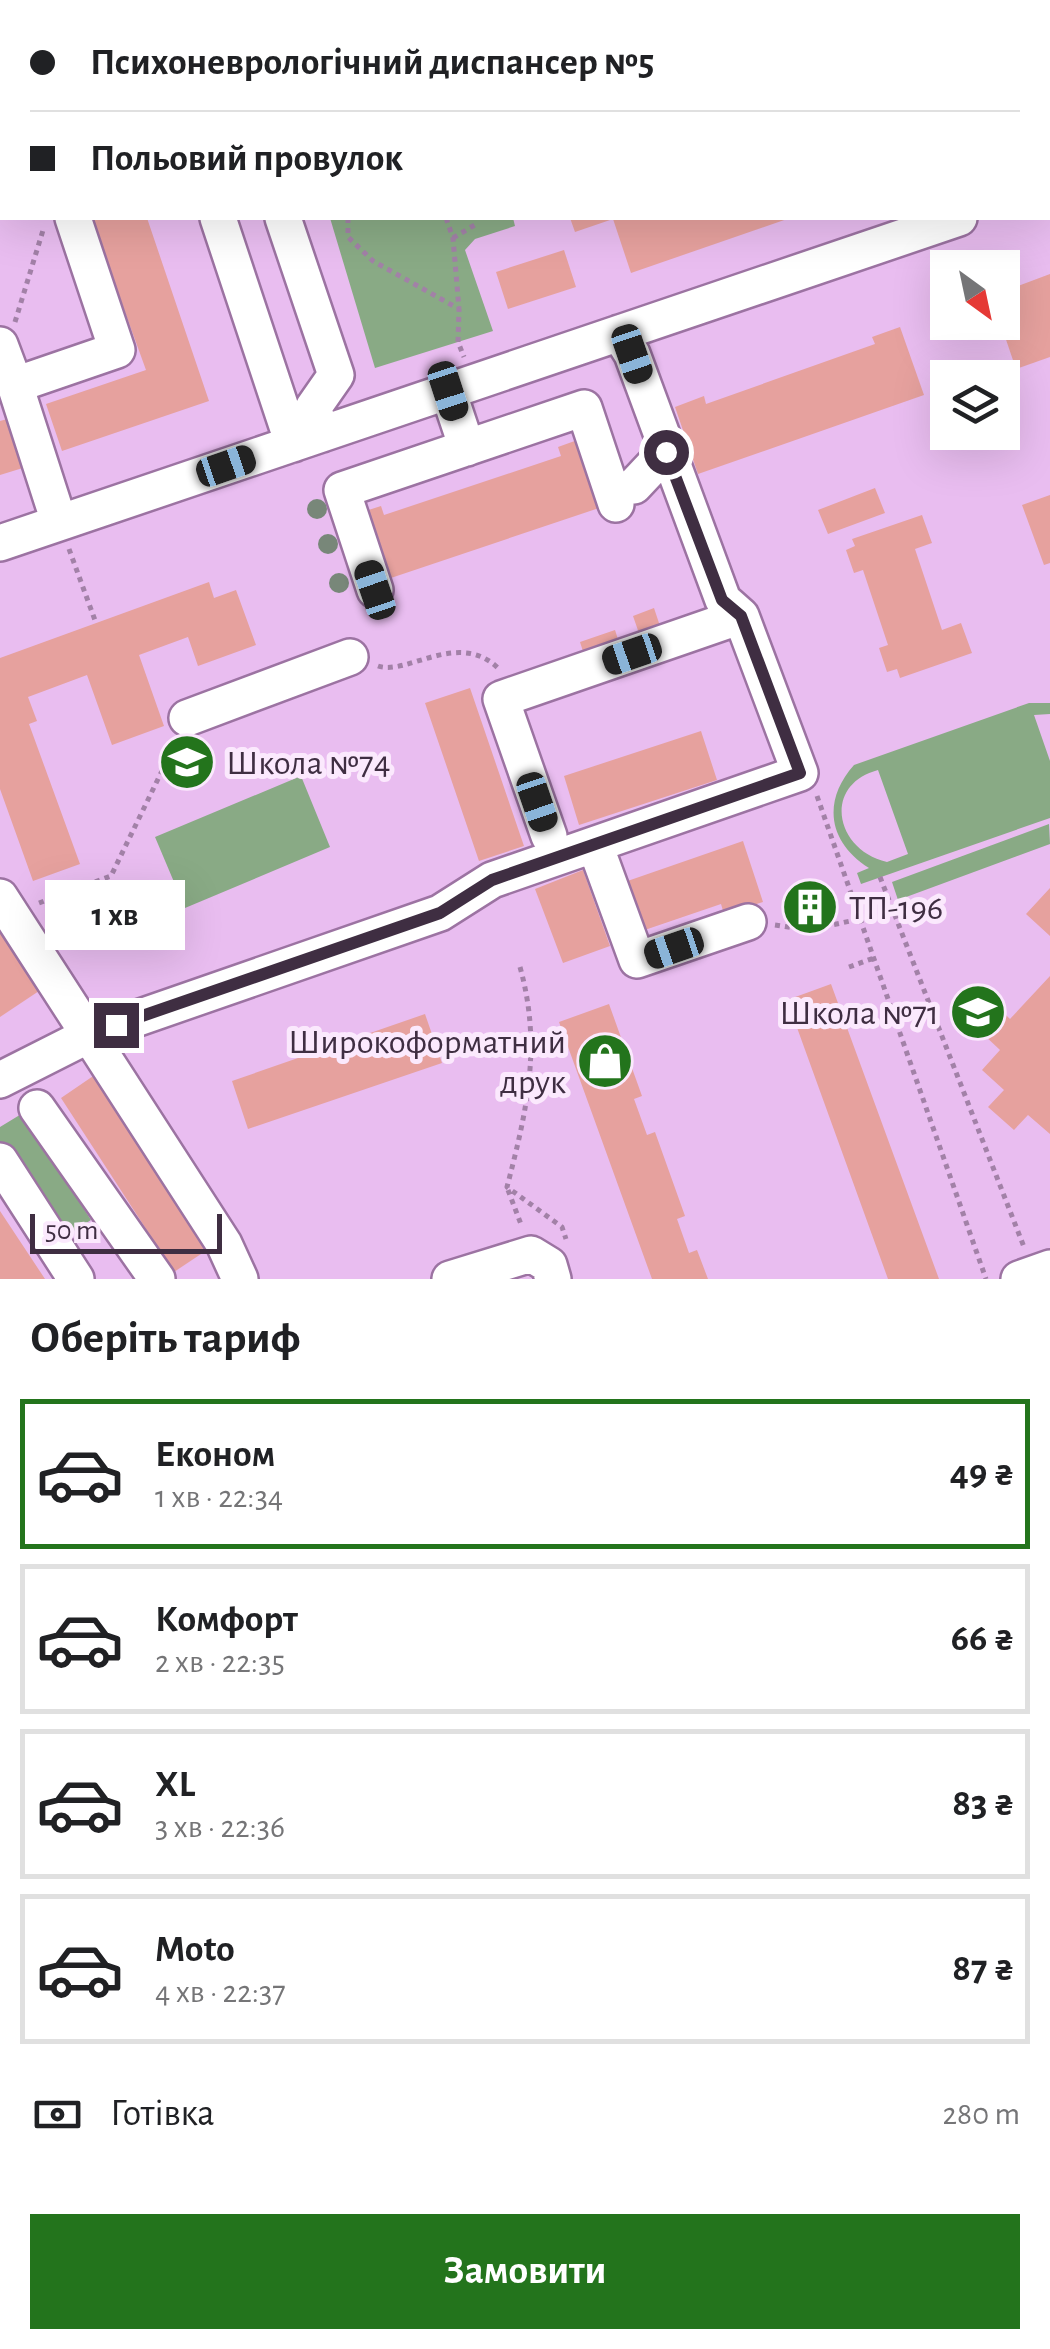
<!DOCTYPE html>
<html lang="uk">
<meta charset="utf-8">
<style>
:root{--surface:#fff;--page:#f2f2f2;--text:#202124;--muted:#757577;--line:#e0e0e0;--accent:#23741c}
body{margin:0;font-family:"Alegreya Sans",sans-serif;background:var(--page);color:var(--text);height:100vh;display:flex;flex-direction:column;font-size:38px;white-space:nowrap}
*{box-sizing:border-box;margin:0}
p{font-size:32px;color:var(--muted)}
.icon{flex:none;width:55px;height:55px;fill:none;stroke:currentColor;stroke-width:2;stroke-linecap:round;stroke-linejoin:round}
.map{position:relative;height:1279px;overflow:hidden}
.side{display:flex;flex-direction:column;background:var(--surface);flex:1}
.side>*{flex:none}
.hud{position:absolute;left:0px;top:0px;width:1050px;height:220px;box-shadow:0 10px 40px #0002;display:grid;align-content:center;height:220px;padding:0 30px;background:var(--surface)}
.needle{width:65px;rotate:147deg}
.tools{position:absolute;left:930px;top:250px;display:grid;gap:20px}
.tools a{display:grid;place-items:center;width:90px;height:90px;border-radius:0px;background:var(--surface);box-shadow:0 10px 40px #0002;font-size:50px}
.scale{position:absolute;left:30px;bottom:25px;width:192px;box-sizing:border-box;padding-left:10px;border:5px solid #3f2e42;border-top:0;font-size:28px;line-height:35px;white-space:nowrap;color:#3f2e42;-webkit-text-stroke:8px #fbe9fd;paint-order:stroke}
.end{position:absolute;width:45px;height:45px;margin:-22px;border:12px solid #3f2e42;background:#fff;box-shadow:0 0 0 5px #fff}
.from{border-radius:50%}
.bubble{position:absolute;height:70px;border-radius:0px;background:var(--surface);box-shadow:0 10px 40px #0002;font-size:32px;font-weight:700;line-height:70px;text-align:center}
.car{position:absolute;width:30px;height:60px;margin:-30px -15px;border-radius:12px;box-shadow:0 0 8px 2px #0007;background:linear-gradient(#222 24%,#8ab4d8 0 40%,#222 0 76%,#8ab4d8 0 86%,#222 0)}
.hud b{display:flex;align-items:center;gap:35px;height:95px;font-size:38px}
.hud b+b{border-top:2px solid var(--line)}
.hud i{width:25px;height:25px;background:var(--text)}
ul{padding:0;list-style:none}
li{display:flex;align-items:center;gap:30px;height:150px;margin:0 20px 15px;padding:0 10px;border:5px solid var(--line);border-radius:0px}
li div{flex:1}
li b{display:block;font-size:38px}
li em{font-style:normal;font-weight:700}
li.selected{border-color:var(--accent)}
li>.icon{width:90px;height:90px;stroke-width:1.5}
h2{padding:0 30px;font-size:45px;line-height:120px}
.pay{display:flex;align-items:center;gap:25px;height:110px;padding:0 30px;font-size:38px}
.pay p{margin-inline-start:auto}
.cta{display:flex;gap:20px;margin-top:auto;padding:20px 30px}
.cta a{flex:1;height:115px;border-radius:0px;background:var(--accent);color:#fff;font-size:40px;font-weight:700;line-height:115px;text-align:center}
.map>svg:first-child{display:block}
</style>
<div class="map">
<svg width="1050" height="1279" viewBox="0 0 1050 1279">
<rect width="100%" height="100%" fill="#e9bdf0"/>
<path fill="#89aa85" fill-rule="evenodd" d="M330,218h183l2,8 -40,13 -10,11 28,81 -118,37z
M1029,703h21v11l-16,1 16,46v57l-189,66 -4,-11 12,-5c-41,-26 -47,-67 -15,-103zM878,770l30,84 -21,8c-52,-12 -65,-77 -9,-92z
M301,776l29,71 -145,61 -30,-71z
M1049,824l1,20 -152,56 -6,-18z
M23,1113l68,107 -49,31 -42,-67v-57z"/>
<path fill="#e6a19e" d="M91,218h56l62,183 -147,50 -16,-47 100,-34z
M570,218h220l-159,55 -18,-54 -38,13z
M564,250l12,37 -68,22 -12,-37z
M1050,274v83l-34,12 -16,-47 2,-30z
M900,327l24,68 -226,79 -23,-67 29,-11 2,8 169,-60 -3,-7z
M11,418l15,49 -26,8v-54z
M583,438l22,68 -229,77 -23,-68 28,-9 3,9 177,-59 -3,-9z
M875,488l10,25 -57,21 -10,-24z
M1050,495v68l-6,2 -22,-60z
M922,515l10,28 -17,6 27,81 19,-7 11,30 -72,25 -3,-9 -10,3 -8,-24 9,-3 -25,-75 -9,3 -8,-23 9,-4 -3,-7z
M209,582l5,16 22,-8 20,55 -58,21 -10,-29 -49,18 25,71 -52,19 -25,-70 -59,22 9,24 -8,3 51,140 -47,17 -33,-92v-131z
M654,608l8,24 -21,7 -8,-23z
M615,630l7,22 -35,12 -7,-22z
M470,688l54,158 -45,15 -54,-158z
M701,731l16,49 -138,45 -15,-49z
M743,841l20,61 -39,12 -3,-10 -88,30 -17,-49z
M583,870l27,76 -47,17 -28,-74z
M1050,888v48l-24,-22z
M815,894l9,19 -20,8 -8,-19z
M0,930l26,41 27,-17 -8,33 -45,30z
M1050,976v158l-22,-19 -14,15 -26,-23 16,-17 -22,-20 18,-20 -17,-16 20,-22 7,7z
M831,984l108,295h-51l-101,-279z
M609,1004l33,92 -8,3 13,36 8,-3 30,84 -8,3 12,34 8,-3 11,29h-56l-93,-257z
M425,1014l17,49 -194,66 -16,-48z
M102,1070l114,174 -42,28 -113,-174z
M0,1211l45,68h-45z"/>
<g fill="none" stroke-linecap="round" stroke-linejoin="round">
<g stroke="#9c73a2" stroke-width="40">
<path id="minor" d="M144,0l1,2
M0,171l2,-1
M1048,187h2
M218,218l75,226
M283,218l53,157 -23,33 9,26
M0,345l15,40
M448,391l19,57
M634,486l32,-34
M59,522l-44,-137 102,-35 -44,-132
M0,543l959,-325
M375,590l-33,-100 242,-82 32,96
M187,718l163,-61
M549,836l-48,-137 240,-83
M595,845l42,115 111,-38
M0,897l224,347 16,35
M0,1080l89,-45 351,-122 52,-33 308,-107 -59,-157 -18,-16 -91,-246 -13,-21
M37,1108l120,171
M0,1161l76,118
M450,1279l81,-25 18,11 4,14
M1019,1279l31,-11"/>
</g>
<path stroke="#a281a7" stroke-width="5" stroke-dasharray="5 5" stroke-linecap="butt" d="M424,0l1,2
M33,2l1,-2
M0,50l2,-3
M0,69l2,-1
M348,218v19l25,24 86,48 -1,33 6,15
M446,218l7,20 6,71
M453,238l25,-15
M15,322l29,-95
M69,549l27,74
M378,666c29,10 81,-37 121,3
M817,796l169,483
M880,877l144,370
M39,903l72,-27 64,-132
M775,925l33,5 52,-11
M520,967c22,79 7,143 -13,220l55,40 4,12
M849,967l25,-9
M508,1190l14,37"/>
<use href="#minor" stroke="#fff" stroke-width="35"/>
</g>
<g fill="#788779">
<circle cx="317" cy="509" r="10"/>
<circle cx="328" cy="544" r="10"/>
<circle cx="339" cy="583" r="10"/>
</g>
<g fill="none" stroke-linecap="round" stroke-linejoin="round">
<path stroke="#3f2e42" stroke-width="12" d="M116,1025l324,-112 52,-33 308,-107 -59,-157 -19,-16 -56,-148"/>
</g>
<defs>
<g id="school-disc" transform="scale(2.875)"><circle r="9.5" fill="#23741c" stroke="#fbe9fd"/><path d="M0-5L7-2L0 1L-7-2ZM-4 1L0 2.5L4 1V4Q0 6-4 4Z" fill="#fff"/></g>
<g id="building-disc" transform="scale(2.875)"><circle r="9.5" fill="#23741c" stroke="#fbe9fd"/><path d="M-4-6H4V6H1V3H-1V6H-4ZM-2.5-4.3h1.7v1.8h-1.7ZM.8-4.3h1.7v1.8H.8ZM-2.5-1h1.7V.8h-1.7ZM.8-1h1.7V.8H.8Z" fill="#fff"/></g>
<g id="shop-disc" transform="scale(2.875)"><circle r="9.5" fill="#23741c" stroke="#fbe9fd"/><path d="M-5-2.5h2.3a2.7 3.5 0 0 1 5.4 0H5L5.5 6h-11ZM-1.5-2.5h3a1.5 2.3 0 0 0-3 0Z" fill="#fff"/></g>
</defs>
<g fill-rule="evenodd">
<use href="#school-disc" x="187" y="762"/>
<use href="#building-disc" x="810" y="907"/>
<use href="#school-disc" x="978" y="1012"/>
<use href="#shop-disc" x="605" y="1061"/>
</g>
<g text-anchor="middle" stroke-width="10" stroke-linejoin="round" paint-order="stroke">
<g font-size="35" fill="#3f2e42" stroke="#fbe9fd" text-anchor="start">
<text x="226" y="774">Школа №74</text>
<text x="849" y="919">ТП-196</text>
<text x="939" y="1024" text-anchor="end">Школа №71</text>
<text x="566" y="1053" text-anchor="end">Широкоформатний<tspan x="566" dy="40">друк</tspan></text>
</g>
</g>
</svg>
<div class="tools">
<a><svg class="needle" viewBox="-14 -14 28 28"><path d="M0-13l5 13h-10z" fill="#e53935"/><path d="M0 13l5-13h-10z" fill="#757577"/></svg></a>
<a><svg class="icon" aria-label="layers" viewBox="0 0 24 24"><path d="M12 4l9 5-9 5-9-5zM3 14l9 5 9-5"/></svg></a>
</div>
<div class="scale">50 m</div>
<i class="end from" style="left:666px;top:452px"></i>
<i class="end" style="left:116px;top:1025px"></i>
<div class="bubble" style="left:45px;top:880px;width:140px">1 хв</div>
<i class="car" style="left:632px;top:354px;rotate:161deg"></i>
<i class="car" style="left:448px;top:391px;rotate:162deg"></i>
<i class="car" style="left:226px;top:466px;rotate:71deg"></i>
<i class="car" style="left:375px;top:590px;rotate:341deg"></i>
<i class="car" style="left:632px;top:654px;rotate:251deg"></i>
<i class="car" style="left:537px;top:802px;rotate:161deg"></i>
<i class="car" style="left:674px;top:948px;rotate:251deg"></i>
<div class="hud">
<b><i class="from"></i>Психоневрологічний диспансер №5</b>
<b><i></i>Польовий провулок</b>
</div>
</div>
<section class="side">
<h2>Оберіть тариф</h2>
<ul>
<li class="selected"><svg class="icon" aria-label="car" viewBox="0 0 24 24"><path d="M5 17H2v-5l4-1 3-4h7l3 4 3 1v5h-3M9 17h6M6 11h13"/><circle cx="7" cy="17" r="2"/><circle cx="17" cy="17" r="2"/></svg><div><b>Економ</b><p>1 хв · 22:34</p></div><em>49 ₴</em></li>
<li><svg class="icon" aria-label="car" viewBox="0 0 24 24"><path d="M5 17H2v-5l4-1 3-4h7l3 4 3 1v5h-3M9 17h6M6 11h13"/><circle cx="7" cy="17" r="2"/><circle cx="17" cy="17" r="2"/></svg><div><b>Комфорт</b><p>2 хв · 22:35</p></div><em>66 ₴</em></li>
<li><svg class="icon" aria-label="car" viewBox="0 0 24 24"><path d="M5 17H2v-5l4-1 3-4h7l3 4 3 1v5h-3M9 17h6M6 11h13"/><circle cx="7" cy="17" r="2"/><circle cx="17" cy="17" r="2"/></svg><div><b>XL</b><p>3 хв · 22:36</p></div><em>83 ₴</em></li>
<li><svg class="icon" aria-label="car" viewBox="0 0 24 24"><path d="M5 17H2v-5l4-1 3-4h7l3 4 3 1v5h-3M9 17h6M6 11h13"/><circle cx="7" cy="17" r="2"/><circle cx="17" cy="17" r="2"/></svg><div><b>Moto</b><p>4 хв · 22:37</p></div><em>87 ₴</em></li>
</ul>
<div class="pay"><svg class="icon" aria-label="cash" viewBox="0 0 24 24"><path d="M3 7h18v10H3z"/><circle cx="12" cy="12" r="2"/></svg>Готівка<p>280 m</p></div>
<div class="cta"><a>Замовити</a></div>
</section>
